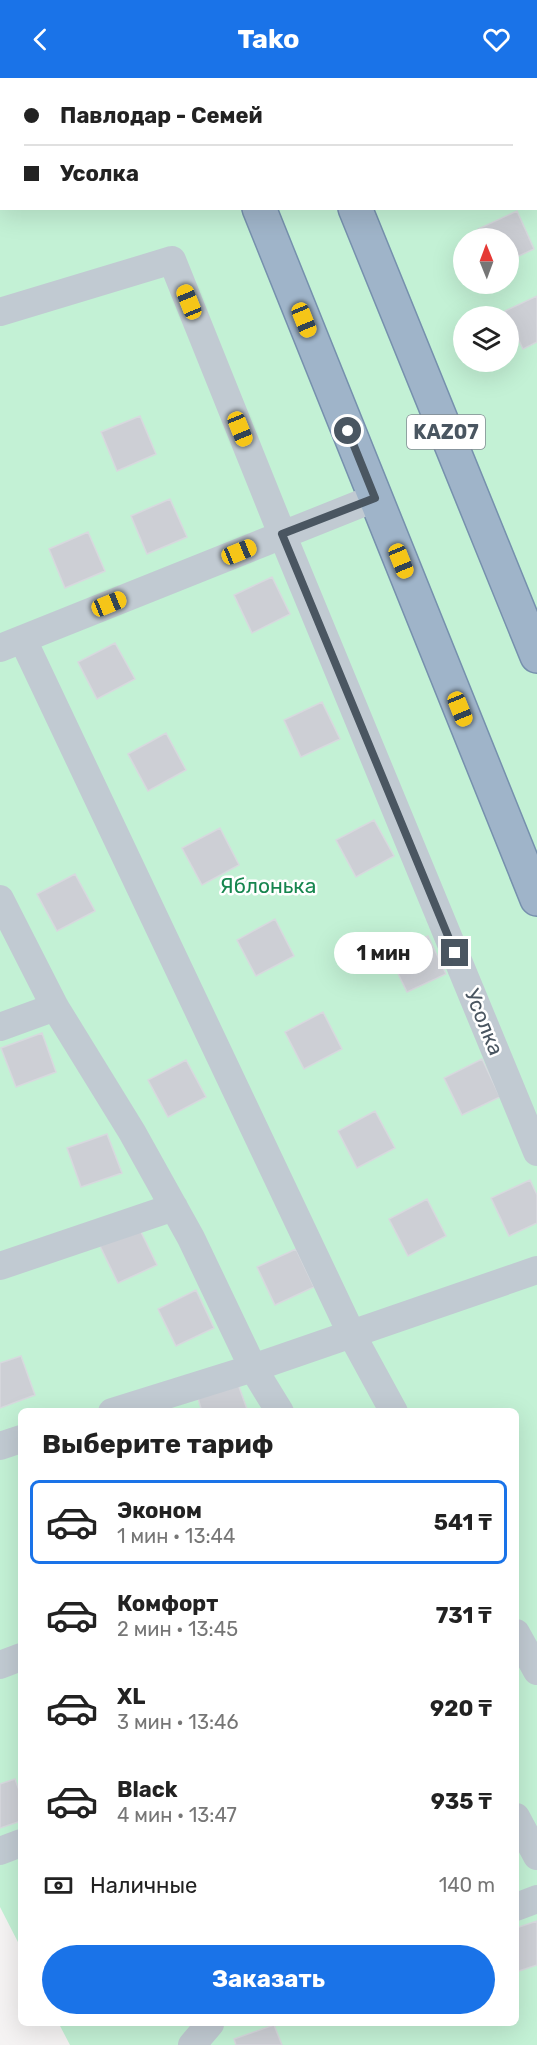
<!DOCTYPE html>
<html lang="ru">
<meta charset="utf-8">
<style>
:root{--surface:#fff;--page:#f6f6f6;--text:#222;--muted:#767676;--line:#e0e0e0;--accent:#1a73e8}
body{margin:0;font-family:Rubik,sans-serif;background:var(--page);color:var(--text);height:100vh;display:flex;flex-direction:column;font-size:22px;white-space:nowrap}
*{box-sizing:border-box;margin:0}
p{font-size:20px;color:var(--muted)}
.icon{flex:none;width:33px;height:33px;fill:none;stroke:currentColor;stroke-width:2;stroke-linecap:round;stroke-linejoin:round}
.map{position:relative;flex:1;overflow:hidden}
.details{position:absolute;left:18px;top:1330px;width:501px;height:618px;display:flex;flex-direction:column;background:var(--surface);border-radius:9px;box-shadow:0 6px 24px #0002}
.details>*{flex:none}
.top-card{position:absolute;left:0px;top:0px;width:537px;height:132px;box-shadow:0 6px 24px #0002;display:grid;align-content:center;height:132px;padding:0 24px;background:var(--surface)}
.needle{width:39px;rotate:359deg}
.tools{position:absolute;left:453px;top:150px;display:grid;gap:12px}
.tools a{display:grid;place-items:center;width:66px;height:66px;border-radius:50%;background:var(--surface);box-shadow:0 6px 24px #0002;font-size:30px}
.end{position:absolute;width:27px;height:27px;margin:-14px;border:8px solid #4a5661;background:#fff;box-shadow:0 0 0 3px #fff}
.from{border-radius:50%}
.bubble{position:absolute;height:42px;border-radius:21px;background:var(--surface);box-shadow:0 6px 24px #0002;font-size:20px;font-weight:700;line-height:42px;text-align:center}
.car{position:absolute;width:18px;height:36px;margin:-18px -9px;border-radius:8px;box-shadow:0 0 4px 2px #0007;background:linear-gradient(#f5c518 24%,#345 0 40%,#f5c518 0 76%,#345 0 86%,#f5c518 0)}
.top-card b{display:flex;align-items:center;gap:21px;height:57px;font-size:22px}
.top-card b+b{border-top:2px solid var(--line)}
.top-card i{width:15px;height:15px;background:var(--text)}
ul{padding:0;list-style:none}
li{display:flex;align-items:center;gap:18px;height:84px;margin:0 12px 9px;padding:0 12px;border:3px solid transparent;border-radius:9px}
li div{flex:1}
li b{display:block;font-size:22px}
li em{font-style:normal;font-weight:700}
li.current{border-color:var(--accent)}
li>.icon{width:54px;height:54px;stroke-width:1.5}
h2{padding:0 24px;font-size:27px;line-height:72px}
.pay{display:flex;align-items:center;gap:15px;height:66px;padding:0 24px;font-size:22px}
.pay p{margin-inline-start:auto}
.button{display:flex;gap:12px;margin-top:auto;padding:12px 24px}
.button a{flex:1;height:69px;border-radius:36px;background:var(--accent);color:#fff;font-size:24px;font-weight:700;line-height:69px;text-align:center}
header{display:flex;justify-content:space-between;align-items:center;height:78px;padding:0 24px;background:var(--accent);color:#fff;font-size:27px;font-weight:700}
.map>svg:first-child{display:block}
</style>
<header><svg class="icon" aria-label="back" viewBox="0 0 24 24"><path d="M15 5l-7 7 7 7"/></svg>Tako<svg class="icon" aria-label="heart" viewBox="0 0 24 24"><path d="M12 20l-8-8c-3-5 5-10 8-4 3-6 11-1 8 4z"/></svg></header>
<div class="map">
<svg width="537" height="1967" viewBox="0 0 537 1967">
<rect width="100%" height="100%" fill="#f5f3f3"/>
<path fill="#c3f1d5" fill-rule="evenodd" d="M0,0h537v1967h-467l-11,-21h457v-612h-495v536l-21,-41zM2,2h534v128h-534zM464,160h44v46h-44zM464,238h44v46h-44z"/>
<path fill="#cdcfd5" stroke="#d7d9de" stroke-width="1.5" d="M517,133l17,38 -26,12v-23h-26l-4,-9z
M537,218v46l-14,7 -18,-38z
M140,338l16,38 -39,17 -16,-39z
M170,421l17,38 -40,17 -16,-38z
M88,454l17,39 -40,17 -16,-39z
M272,499l18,37 -38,19 -18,-38z
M115,565l20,36 -38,20 -19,-37z
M322,624l18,37 -39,18 -17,-37z
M166,655l20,37 -38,21 -20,-37z
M374,742l20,36 -38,21 -20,-37z
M220,750l19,37 -37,20 -20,-37z
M75,796l20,37 -38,20 -20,-37z
M275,841l19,37 -38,20 -19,-36z
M428,858l18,38 -39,18 -18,-37z
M323,934l19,37 -38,20 -19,-37z
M42,955l14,39 -40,15 -15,-39z
M482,981l18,38 -38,18 -18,-37z
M186,982l20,37 -38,20 -20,-37z
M375,1033l20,37 -38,20 -19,-37z
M107,1056l15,39 -41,14 -14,-39z
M530,1102l7,15v28l-28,13 -18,-38z
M427,1121l19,37 -38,20 -19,-37z
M139,1150l18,37 -39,18 -18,-37z
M296,1171l18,38 -39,18 -18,-38z
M196,1212l18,38 -38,18 -18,-37z
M21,1278l14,39 -35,13v-45z
M238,1306l10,28h-46l-4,-14z
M15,1701l6,17v25l-21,7v-44z
M537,1843v44l-21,7v-44z
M274,1947l8,20h-46l-2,-6z"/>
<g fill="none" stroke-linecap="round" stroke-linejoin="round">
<g stroke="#7690ad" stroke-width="36">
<path id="trunk" d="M207,0l1,2
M301,0l1,2
M259,130l278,691
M355,130l182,448"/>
</g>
<path stroke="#c1cad2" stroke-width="28" d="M507,0l1,2
M536,69l1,3
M0,234l172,-52 110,274 255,618
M23,562l329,695 42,77
M0,570l375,-150
M0,821l55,108 77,125 59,106 62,130 27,44
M0,949l55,-20
M0,1188l174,-59
M112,1334l141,-44 284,-98
M0,1368l21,-7
M516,1555l21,38
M0,1587l21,-8
M516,1739l21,39
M0,1773l21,-8
M516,1829l21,-8
M192,1967l18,-21"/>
<use href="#trunk" stroke="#9fb4c9" stroke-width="33"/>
</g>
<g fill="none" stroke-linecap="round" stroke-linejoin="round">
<path stroke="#4a5661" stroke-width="8" d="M348,353l27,67 -93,36 173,419"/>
</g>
<g text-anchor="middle" stroke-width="5" stroke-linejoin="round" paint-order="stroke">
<rect fill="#fff" stroke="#808990" stroke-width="1.5" x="407" y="337" width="78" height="34" rx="4.5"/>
<g font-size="20" font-weight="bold" fill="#4a5661">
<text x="446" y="361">KAZ07</text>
</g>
<g font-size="21" fill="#17864f" stroke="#fff">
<text x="268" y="815">Яблонька</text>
</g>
<g font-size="21" fill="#4a5661" stroke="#fff">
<text transform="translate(484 944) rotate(68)" y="7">Усолка</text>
</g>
</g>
</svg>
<div class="tools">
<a><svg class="needle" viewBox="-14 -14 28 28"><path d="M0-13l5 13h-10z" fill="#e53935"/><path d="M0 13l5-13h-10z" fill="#767676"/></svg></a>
<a><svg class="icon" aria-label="layers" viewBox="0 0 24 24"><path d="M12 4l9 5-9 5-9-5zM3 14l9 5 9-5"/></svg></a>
</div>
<i class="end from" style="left:348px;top:353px"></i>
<i class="end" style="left:455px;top:875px"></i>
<div class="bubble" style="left:334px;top:854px;width:99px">1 мин</div>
<i class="car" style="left:189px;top:224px;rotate:338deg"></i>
<i class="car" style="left:304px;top:242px;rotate:158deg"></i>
<i class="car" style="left:240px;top:351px;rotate:158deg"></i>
<i class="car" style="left:239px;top:474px;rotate:68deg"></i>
<i class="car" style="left:401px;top:483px;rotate:158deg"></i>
<i class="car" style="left:109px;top:526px;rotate:68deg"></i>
<i class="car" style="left:460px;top:631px;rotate:158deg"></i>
<div class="top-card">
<b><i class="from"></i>Павлодар - Семей</b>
<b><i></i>Усолка</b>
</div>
<section class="details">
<h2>Выберите тариф</h2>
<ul>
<li class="current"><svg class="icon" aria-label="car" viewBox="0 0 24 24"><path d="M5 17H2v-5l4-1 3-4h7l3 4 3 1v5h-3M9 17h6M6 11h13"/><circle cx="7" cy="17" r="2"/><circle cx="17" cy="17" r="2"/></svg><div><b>Эконом</b><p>1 мин · 13:44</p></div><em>541 ₸</em></li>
<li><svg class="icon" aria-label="car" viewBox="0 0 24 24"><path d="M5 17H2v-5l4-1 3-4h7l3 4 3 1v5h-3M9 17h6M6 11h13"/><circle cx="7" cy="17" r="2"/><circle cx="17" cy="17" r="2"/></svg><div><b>Комфорт</b><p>2 мин · 13:45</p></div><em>731 ₸</em></li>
<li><svg class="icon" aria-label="car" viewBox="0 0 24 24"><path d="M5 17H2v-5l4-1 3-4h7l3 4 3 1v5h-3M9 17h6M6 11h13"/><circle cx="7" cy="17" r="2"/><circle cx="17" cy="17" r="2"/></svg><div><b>XL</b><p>3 мин · 13:46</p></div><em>920 ₸</em></li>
<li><svg class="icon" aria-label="car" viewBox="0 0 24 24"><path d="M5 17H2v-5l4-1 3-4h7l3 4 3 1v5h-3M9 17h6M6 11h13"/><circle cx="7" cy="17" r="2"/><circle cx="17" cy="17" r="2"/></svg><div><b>Black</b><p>4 мин · 13:47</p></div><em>935 ₸</em></li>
</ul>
<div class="pay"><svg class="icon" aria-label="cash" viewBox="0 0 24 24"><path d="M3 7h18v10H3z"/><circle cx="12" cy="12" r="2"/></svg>Наличные<p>140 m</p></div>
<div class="button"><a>Заказать</a></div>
</section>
</div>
